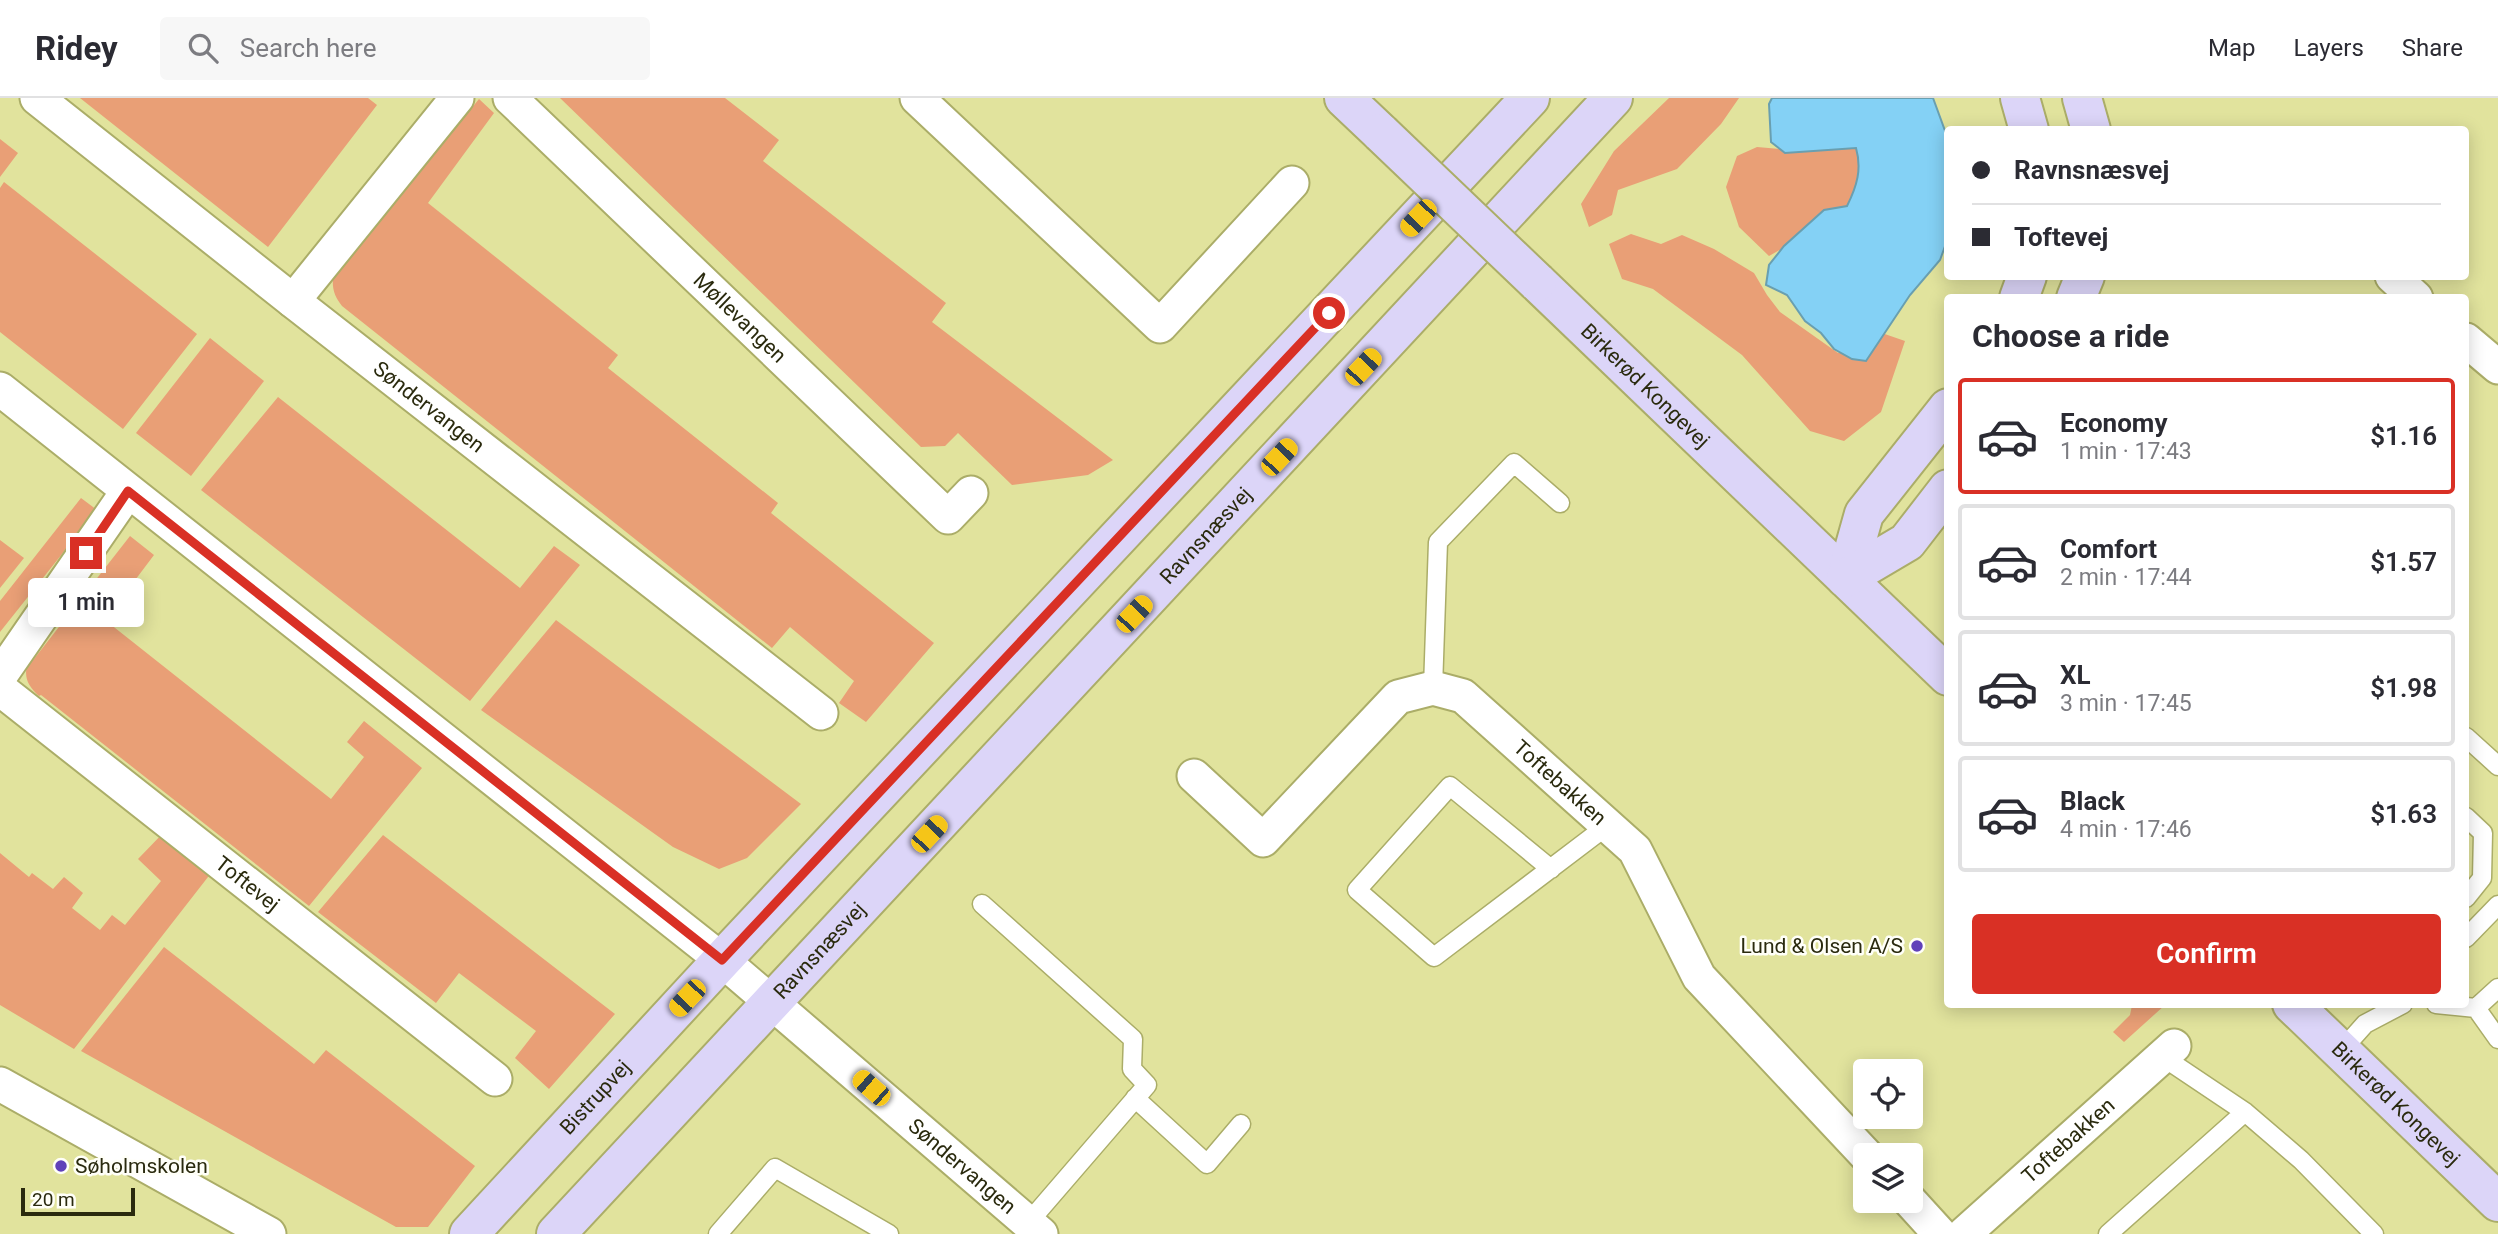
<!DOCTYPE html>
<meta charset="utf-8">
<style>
:root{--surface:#fff;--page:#f7f7f7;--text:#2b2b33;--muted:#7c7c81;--line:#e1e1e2;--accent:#d93025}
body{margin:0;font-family:Roboto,sans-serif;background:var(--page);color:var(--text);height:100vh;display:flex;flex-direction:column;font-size:26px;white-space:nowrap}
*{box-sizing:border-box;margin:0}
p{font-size:23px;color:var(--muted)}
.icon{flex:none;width:38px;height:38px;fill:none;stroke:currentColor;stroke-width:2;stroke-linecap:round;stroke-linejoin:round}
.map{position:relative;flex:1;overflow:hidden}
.drawer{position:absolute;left:1944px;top:196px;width:525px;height:714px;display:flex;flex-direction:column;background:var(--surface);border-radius:7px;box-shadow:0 4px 18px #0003}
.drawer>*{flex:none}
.top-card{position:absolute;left:1944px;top:28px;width:525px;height:154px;border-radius:7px;box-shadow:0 4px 18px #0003;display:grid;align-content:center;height:154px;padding:0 28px;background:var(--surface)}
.fabs{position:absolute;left:1853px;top:961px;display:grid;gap:14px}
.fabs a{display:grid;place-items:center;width:70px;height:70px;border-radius:7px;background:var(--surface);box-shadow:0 4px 18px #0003;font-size:35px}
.scale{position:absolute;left:21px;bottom:18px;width:114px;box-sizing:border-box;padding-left:7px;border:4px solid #2a2a0e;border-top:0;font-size:19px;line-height:24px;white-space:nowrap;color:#2a2a0e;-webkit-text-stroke:5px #fffff8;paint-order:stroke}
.end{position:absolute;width:32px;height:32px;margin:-16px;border:9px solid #d93025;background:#fff;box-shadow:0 0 0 4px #fff}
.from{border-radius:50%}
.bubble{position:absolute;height:49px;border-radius:7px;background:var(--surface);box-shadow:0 4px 18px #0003;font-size:23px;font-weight:600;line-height:49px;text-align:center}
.car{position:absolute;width:21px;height:42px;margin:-21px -10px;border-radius:9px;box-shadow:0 0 5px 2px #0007;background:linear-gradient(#f5c518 24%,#345 0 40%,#f5c518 0 76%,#345 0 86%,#f5c518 0)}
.top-card b{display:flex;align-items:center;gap:24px;height:66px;font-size:26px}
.top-card b+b{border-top:2px solid var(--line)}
.top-card i{width:18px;height:18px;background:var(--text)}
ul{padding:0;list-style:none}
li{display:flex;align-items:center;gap:21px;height:116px;margin:0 14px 10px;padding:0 14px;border:4px solid var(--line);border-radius:7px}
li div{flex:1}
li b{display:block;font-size:26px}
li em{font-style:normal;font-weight:600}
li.on{border-color:var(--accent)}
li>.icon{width:63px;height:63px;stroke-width:1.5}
h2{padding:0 28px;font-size:32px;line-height:84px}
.button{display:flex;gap:14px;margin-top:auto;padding:14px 28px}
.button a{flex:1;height:80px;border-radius:7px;background:var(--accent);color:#fff;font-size:28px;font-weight:600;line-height:80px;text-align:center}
header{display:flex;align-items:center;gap:42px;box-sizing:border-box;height:98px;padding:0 35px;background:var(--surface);border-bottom:2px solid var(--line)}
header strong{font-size:33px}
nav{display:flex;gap:38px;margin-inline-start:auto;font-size:24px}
.search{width:490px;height:63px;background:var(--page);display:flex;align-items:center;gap:18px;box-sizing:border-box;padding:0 24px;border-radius:7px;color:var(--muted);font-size:26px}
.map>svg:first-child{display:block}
</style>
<header>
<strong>Ridey</strong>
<div class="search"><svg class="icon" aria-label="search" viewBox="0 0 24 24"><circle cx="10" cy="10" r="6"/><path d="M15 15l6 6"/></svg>Search here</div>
<nav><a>Map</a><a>Layers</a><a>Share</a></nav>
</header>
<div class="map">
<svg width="2498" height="1136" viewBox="0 0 2498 1136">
<rect width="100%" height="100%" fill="#e1e39d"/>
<path fill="#e99f76" d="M80,0h288l9,7 -109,142z
M560,0h165l54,42 -16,21 183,142 -14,19 181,138 -25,15 -76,10 -54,-52 -13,13 -24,1z
M1669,0h70l-18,26 -44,45 -59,21 -6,25 -23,12 -8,-23 33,-53z
M479,1l15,14 -66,90 190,152 -10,13 170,135 -7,10 163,130 -68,79 -27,-19 15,-22 -64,-54 -18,21 -430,-342c-7,-9 -10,-16 -9,-28z
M0,41l18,14 -18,24z
M1757,49l23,2 78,-2 1,37 -15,30 -75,42 -30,-29 -13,-40 11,-31z
M4,84l193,152 -74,95 -123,-97v-144z
M1631,136l30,10 21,-9 32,14 40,24 13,22 13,17 58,41 38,-22 29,10 -24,71 -37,29 -34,-10 -68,-76 -89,-66 -31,-10 -13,-35z
M210,240l54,43 -73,95 -55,-43z
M278,299l242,191 34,-42 26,19 -110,136 -269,-211z
M81,400l16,12 -97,122v-31z
M130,438l24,19 -49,65 226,179 33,-42 -17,-15 17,-21 58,47 -113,138 -268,-211 -2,1c-11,-10 -16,-19 -11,-34l2,2z
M0,442l24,18 -24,30z
M556,522l245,184 -54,54 -28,11 -46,-22 -192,-137z
M167,731l48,39 -141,181 -74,-44v-152l29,24 3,-4 21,16 11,-12 19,16 -11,15 28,22 12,-15 13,10 36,-44 -23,-22z
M383,737l232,179 -66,75 -34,-31 21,-27 -77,-58 -23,30 -118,-91z
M164,849l150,117 12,-14 149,116 -47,61h-32l-315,-176z
M2132,907h33l-41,37 -11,-10 17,-17z"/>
<path fill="#84d1f5" stroke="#699fb0" stroke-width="2" d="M1772,0h161l15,41v99l-8,22 -30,35 -44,66 -14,-2 -18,-10 -13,-16 -16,-12 -18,-26 -21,-10 3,-20 15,-19 40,-36 23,-4c10,-20 15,-37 9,-58l-71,5 -14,-11 -2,-38z"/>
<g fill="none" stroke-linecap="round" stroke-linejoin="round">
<g stroke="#abad68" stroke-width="21">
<path id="lane" d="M1433,590l5,-146 76,-79 46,40
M2466,639l32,29
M2466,719l17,16 -1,45 -16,20
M1551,771l-101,-83 -93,104 77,67 174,-132
M982,806l151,135 -1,30 15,16 -119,138
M2466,840l32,-33
M2436,906l40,4 22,-20
M2476,910l22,31
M2340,954l25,-28 38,-20
M2163,959l82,55 56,48 73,74
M1135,1000l72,66 34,-40
M718,1136l57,-66 114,66
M2108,1136l137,-122"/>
</g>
<g stroke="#abad68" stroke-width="37">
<g id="street">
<path id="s1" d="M37,0l256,203 528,412"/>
<path id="s2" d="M510,0l438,419 23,-24"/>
<path d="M917,0l243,228 132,-143"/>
<path d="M2392,178l24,22"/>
<path d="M293,203l164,-203"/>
<path d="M2466,242l32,27"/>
<path id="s3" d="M0,291l722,571 319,274"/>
<path d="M0,578l128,-185"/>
<path id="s4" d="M0,591l495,390"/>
<path id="s5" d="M1194,678l69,64 135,-143 35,-9 30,8 172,154 64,127 167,178"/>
<path d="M0,986l269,150"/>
<path d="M1909,1102l31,34"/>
<path id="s6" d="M1964,1136l210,-188"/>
</g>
</g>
<g stroke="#abad68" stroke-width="42">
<g id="secondary">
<path d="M1344,0l37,35"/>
<path d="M2020,0l9,32"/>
<path d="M2082,0l9,32"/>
<path id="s7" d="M1537,184l411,394"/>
<path d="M2019,200l8,-22"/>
<path d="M2076,200l9,-22"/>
<path d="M1846,480l18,-64 84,-106"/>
<path d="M1846,480l61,-36 41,-53"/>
<path id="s8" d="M2292,906l206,198"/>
<path id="s9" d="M469,1136l253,-274 808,-862"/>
<path id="s10" d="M556,1136l1057,-1136"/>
</g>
</g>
<use href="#lane" stroke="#fff" stroke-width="18"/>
<use href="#street" stroke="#fff" stroke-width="33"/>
<use href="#secondary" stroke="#dcd5f8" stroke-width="38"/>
<g stroke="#abad68" stroke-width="42" stroke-linecap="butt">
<path id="secondary-bridge" d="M1381,35l156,149"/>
</g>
<use href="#secondary-bridge" stroke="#dcd5f8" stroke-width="38"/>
</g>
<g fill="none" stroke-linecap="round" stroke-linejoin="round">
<path stroke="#d93025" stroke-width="9" d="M86,455l42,-62 594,469 607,-647"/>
</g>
<g fill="#6041b9" stroke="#fffff8" stroke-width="2.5">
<circle cx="1917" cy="848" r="7"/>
<circle cx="61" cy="1068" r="7"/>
</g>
<g text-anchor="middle" stroke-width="5" stroke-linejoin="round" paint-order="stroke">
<g font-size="21" fill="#2a2a0e" stroke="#fffff8">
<text dy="7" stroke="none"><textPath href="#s2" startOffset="318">Møllevangen</textPath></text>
<text dy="7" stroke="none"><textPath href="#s7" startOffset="150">Birkerød Kongevej</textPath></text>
<text dy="7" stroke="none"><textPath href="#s1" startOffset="499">Søndervangen</textPath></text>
<text dy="7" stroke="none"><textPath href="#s10" startOffset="954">Ravnsnæsvej</textPath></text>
<text dy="7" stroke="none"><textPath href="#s5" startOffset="488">Toftebakken</textPath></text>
<text dy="7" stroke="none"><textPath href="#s4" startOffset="315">Toftevej</textPath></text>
<text dy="7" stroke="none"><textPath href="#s10" startOffset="387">Ravnsnæsvej</textPath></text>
<text dy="7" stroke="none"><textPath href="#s9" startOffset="186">Bistrupvej</textPath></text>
<text dy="7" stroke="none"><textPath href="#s8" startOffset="144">Birkerød Kongevej</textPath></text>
<text dy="7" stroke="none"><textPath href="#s6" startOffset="140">Toftebakken</textPath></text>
<text dy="7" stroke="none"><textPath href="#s3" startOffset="1237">Søndervangen</textPath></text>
</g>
<g font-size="21" fill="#2a2a0e" stroke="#fffff8" text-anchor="end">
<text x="1903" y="855">Lund &amp; Olsen A/S</text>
<text x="75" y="1075" text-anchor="start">Søholmskolen</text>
</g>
</g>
</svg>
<div class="fabs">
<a><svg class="icon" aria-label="locate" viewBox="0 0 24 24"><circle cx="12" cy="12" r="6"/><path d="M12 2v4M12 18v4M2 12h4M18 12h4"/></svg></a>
<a><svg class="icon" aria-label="layers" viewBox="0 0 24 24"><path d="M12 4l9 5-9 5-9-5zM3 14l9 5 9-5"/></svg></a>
</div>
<div class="scale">20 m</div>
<i class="end from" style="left:1329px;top:215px"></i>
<i class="end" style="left:86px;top:455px"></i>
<div class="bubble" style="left:28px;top:480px;width:116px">1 min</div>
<i class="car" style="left:1418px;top:120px;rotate:223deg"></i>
<i class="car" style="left:1363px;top:269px;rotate:43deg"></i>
<i class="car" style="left:1279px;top:359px;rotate:43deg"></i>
<i class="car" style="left:1134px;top:516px;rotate:43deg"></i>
<i class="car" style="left:929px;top:736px;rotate:43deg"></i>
<i class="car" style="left:687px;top:900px;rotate:223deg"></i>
<i class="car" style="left:871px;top:990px;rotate:311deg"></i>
<div class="top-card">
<b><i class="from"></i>Ravnsnæsvej</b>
<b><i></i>Toftevej</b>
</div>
<section class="drawer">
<h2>Choose a ride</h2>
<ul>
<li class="on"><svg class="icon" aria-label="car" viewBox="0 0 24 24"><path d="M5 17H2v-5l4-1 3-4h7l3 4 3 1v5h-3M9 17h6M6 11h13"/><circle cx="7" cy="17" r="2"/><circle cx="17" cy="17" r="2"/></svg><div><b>Economy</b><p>1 min · 17:43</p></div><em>$1.16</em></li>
<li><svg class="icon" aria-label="car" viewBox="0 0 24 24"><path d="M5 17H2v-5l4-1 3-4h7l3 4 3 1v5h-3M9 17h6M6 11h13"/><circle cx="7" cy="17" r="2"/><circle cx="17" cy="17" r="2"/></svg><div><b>Comfort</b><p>2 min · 17:44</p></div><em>$1.57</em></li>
<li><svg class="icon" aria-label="car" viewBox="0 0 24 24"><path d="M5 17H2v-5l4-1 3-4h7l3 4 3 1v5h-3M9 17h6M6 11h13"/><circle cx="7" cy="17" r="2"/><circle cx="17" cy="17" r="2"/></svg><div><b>XL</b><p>3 min · 17:45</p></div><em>$1.98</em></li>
<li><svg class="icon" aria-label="car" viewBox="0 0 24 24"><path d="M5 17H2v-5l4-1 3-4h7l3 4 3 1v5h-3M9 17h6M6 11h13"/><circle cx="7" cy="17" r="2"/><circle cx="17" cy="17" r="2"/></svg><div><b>Black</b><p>4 min · 17:46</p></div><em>$1.63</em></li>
</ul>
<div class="button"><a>Confirm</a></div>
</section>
</div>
